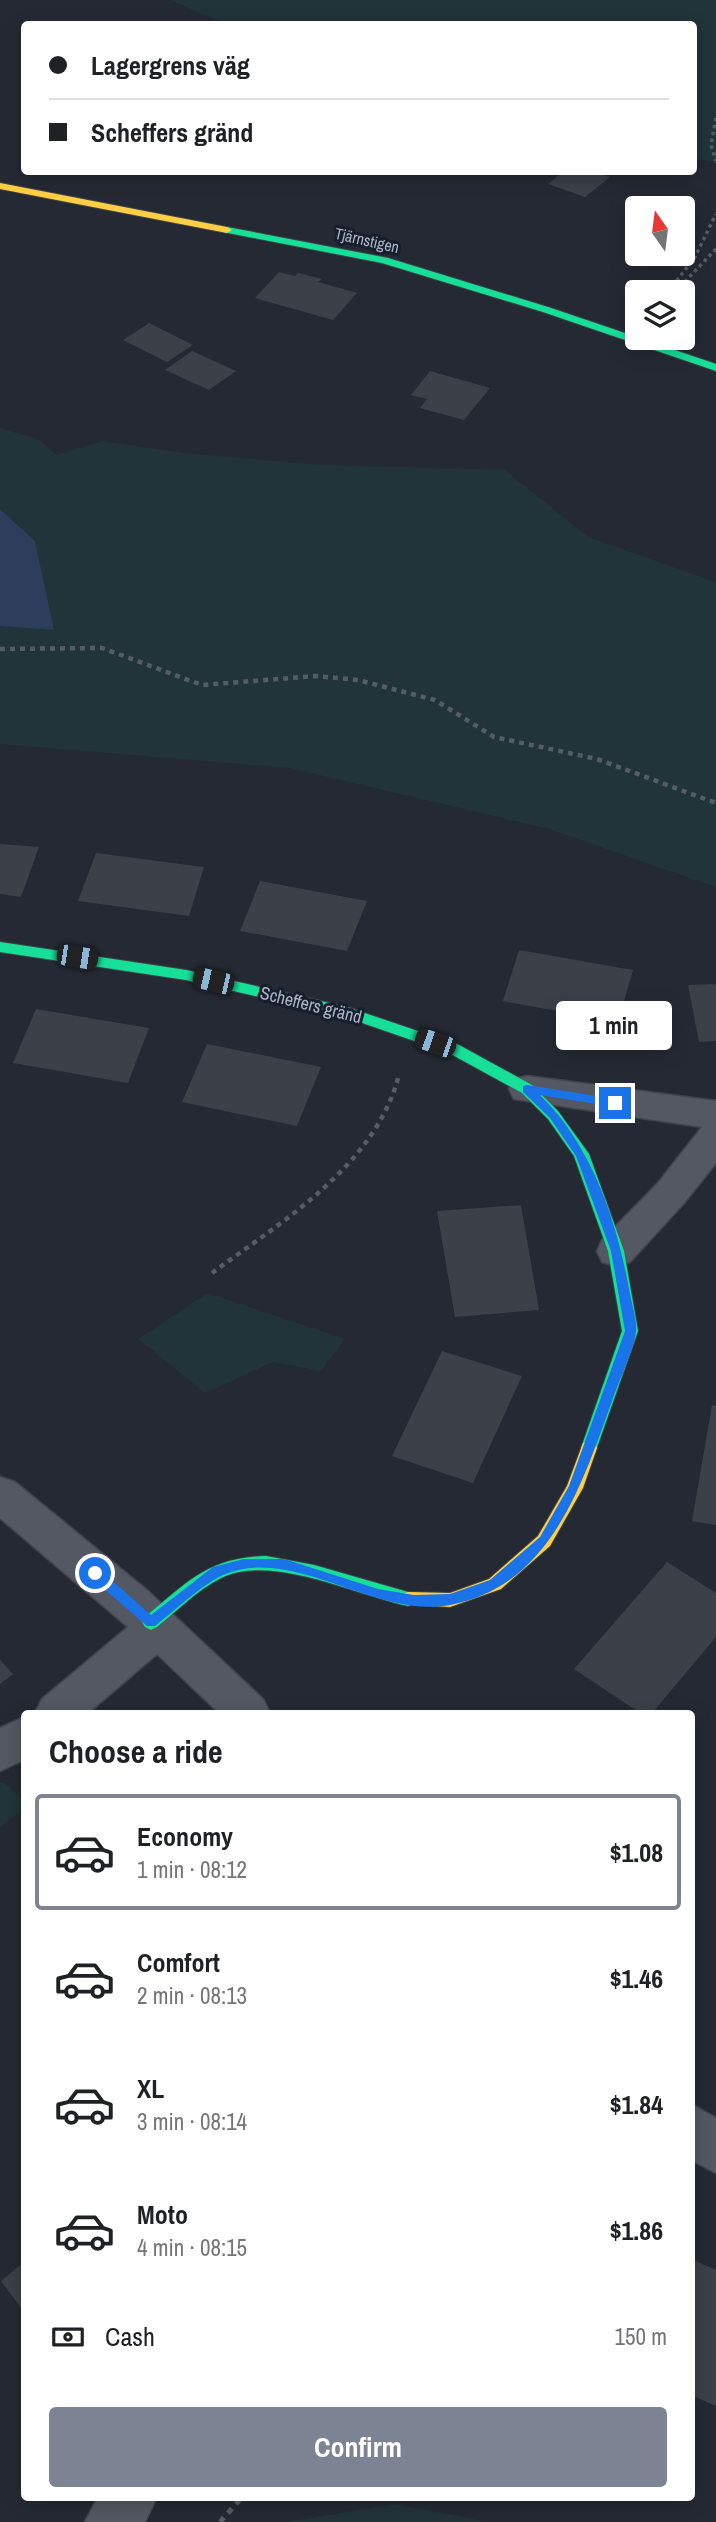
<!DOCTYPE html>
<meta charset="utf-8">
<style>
:root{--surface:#fff;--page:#f2f2f2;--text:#202124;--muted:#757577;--line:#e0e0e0;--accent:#7c8393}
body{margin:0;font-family:"Archivo Narrow",sans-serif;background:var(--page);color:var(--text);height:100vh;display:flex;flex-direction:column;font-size:26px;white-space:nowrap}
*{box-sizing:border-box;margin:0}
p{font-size:23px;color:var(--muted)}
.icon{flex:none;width:38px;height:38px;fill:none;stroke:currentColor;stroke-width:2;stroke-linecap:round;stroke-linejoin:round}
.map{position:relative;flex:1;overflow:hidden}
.sheet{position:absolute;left:21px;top:1710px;width:674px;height:791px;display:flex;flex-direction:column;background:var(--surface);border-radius:7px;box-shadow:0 4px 18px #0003}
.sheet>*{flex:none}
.guide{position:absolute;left:21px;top:21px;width:676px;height:154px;border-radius:7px;box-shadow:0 4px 18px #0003;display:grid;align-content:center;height:154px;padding:0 28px;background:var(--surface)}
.needle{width:46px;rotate:346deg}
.buttons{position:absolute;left:625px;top:196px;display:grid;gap:14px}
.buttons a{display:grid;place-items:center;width:70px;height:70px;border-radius:7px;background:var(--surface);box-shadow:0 4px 18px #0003;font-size:35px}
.end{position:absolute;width:32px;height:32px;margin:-16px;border:9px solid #1a73e8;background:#fff;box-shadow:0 0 0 4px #fff}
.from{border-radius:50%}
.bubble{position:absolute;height:49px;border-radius:7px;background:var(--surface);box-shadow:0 4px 18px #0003;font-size:23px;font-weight:800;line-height:49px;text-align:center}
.car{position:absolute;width:21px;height:42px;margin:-21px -10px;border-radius:9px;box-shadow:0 0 5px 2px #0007;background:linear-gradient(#222 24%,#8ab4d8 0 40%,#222 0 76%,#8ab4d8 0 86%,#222 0)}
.guide b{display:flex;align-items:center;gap:24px;height:66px;font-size:26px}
.guide b+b{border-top:2px solid var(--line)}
.guide i{width:18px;height:18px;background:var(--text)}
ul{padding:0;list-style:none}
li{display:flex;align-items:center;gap:21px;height:116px;margin:0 14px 10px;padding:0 14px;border:4px solid transparent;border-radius:7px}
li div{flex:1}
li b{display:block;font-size:26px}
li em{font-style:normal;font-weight:800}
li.selected{border-color:var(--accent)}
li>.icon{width:63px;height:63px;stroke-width:1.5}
h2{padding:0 28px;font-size:32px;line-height:84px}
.pay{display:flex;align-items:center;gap:18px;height:77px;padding:0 28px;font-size:26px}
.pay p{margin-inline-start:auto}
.cta{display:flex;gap:14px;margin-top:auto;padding:14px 28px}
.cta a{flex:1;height:80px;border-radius:7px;background:var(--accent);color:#fff;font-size:28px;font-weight:800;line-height:80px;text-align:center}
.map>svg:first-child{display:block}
</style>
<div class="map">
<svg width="716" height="2522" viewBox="0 0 716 2522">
<rect width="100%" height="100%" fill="#242933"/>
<path fill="#213439" d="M170,0h546v163l-23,-5v-134h-467z
M0,428l40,12 16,15 47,-14 80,12 139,12 183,5 83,67 128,45v305l-167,-58 -260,-61 -289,-24v-118l53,4 -18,-89 -35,-32z
M207,1293l138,46 -24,32 -48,-9 -68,31 -67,-54z
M0,1783h5l19,18v8l-24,18z
M395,2504l93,18h-201z"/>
<path fill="#2d3e5c" d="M0,509l35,32 19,89 -54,-4z"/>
<path fill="#3b4049" d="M563,172h31l16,5 -25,20 -37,-13z
M279,272l16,4 3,-3 24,6 -4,3 39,11 -24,27 -78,-22z
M149,323l44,22 -26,17 -44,-22z
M192,351l44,20 -27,19 -44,-20z
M430,371l60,17 -26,32 -44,-12 7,-9 -16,-4z
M0,844l39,3 -18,50 -21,-3z
M96,853l108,14 -15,49 -111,-15z
M260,881l107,20 -20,50 -107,-20z
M519,950l114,20 -15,52 -115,-21z
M716,984v57l-17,1 -11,-57z
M36,1009l113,19 -21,55 -115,-20z
M207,1044l114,23 -24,59 -115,-24z
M521,1205l18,105 -84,7 -18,-106z
M442,1351l80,25 -49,107 -81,-27z
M712,1405l4,1v119l-24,-4z
M667,1562l49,31v44l-64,76h-12l-66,-44z
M0,1660l13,14 -13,10z
M691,2259l25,11v136l-25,-11z
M24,2262v50l-23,-31z"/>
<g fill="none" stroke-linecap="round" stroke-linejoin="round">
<g stroke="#40444b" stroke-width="3">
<path id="street" d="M527,1076l189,25v62l-32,40 -54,59 -14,4 -14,-4 -5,-11 5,-11 56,-57 44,-56 -188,-28 -5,-10 5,-10z
M0,1477l15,5 133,109 115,108 7,14h-51l-62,-59 -69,59h-53l7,-14 86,-72 -128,-109z
M24,1717v43l-24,11v-43z
M691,2104l25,14v55l-25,-13z
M98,2497h59l-12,25h-60z"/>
</g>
<g stroke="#40444b" stroke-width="2">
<path id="fast" d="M227,227l161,31 163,50 165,56v7l-173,-59 -161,-49 -159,-31v-4z
M0,942l186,28 161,37 112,38 73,40 26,26 31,43 35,97 14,80 -43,122 -6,2 -6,-2 -2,-5 41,-117 -14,-80 -34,-95 -26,-37 -26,-26 -73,-40 -104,-36 -159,-37 -186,-28z
M266,1556l48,9 94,27 6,2 3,5 -3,5 -6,2c-52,-11 -137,-53 -187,-28 -24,12 -44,33 -64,49l-6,3 -6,-3 -3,-5 3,-5c43,-35 62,-59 121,-61z"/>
</g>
<g stroke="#40444b" stroke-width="2">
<path id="slow" d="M0,183l227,44 5,3 -5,3 -227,-44z
M589,1441l6,2 2,5 -14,40 -33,58 -49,43 -51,18 -48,-3 -3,-5 3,-5 6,-2 42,1 39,-14 49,-43 29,-50 16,-43z"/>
</g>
<path stroke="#565c64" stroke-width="3.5" stroke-dasharray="3.5 3.5" stroke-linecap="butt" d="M716,118l-5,27 5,16
M668,292l27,-35 21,-43
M675,292l41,-43"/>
<path stroke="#565c64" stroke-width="4.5" stroke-dasharray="5 5" stroke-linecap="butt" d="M0,649l102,-1 100,37 114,-9 42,4 77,20 59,37 103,22 119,44
M212,1273c72,-53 163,-107 187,-198"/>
<path stroke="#565c64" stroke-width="5" stroke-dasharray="6 6" stroke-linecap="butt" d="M220,2522l22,-25"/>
<use href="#street" fill="#535862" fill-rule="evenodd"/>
<use href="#fast" fill="#16e098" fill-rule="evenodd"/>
<use href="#slow" fill="#ffcf43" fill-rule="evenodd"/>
</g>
<path fill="#1a73e8" d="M527,1085l88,14 6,4 -6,4 -75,-12c53,52 77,127 90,199 2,11 7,26 6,37 -1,16 -18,52 -24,70 -30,83 -61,185 -162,204 -75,14 -157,-61 -227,-30 -19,8 -50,37 -68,51h-8l-57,-49v-8h9l52,46 62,-48 31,-8h40l94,30 36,6 36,-1 40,-14 50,-43 29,-51 56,-155 -14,-80 -35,-95 -26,-38 -27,-26v-6z"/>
<g text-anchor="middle" stroke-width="6" stroke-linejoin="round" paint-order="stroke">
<g font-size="16" fill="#abb4c6" stroke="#171f2d">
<text transform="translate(367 240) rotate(13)" y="6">Tjärnstigen</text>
</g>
<g font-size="18" fill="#abb4c6" stroke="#171f2d">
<text transform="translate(311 1005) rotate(14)" y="6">Scheffers gränd</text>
</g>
</g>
</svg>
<div class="buttons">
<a><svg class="needle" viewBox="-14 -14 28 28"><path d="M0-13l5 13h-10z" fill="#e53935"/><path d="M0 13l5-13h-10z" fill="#757577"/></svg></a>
<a><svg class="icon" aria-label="layers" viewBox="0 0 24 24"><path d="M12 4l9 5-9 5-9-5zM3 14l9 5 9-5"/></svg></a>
</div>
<i class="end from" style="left:95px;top:1573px"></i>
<i class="end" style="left:615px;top:1103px"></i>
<div class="bubble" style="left:556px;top:1001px;width:116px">1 min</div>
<i class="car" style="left:77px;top:957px;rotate:99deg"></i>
<i class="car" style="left:213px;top:981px;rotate:283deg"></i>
<i class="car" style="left:435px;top:1043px;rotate:289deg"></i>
<div class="guide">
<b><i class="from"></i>Lagergrens väg</b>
<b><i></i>Scheffers gränd</b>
</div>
<section class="sheet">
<h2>Choose a ride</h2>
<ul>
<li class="selected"><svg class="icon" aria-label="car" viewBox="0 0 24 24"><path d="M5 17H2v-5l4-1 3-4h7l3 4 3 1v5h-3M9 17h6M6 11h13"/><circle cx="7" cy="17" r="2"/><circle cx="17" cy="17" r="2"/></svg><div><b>Economy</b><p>1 min · 08:12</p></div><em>$1.08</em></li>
<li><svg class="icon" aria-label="car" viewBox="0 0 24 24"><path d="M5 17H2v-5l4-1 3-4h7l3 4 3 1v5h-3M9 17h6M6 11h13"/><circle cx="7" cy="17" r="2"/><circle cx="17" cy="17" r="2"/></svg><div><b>Comfort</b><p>2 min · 08:13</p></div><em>$1.46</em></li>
<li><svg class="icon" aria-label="car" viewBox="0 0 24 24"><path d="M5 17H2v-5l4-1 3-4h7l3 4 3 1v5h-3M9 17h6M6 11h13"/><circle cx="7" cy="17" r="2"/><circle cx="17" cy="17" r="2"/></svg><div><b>XL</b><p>3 min · 08:14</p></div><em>$1.84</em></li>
<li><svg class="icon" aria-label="car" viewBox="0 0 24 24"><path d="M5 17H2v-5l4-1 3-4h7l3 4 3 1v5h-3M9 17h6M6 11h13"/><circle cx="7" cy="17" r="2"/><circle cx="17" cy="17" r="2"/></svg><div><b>Moto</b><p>4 min · 08:15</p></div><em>$1.86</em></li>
</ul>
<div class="pay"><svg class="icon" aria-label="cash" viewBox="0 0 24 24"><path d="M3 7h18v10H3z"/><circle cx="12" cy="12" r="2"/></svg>Cash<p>150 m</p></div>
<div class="cta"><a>Confirm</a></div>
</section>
</div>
